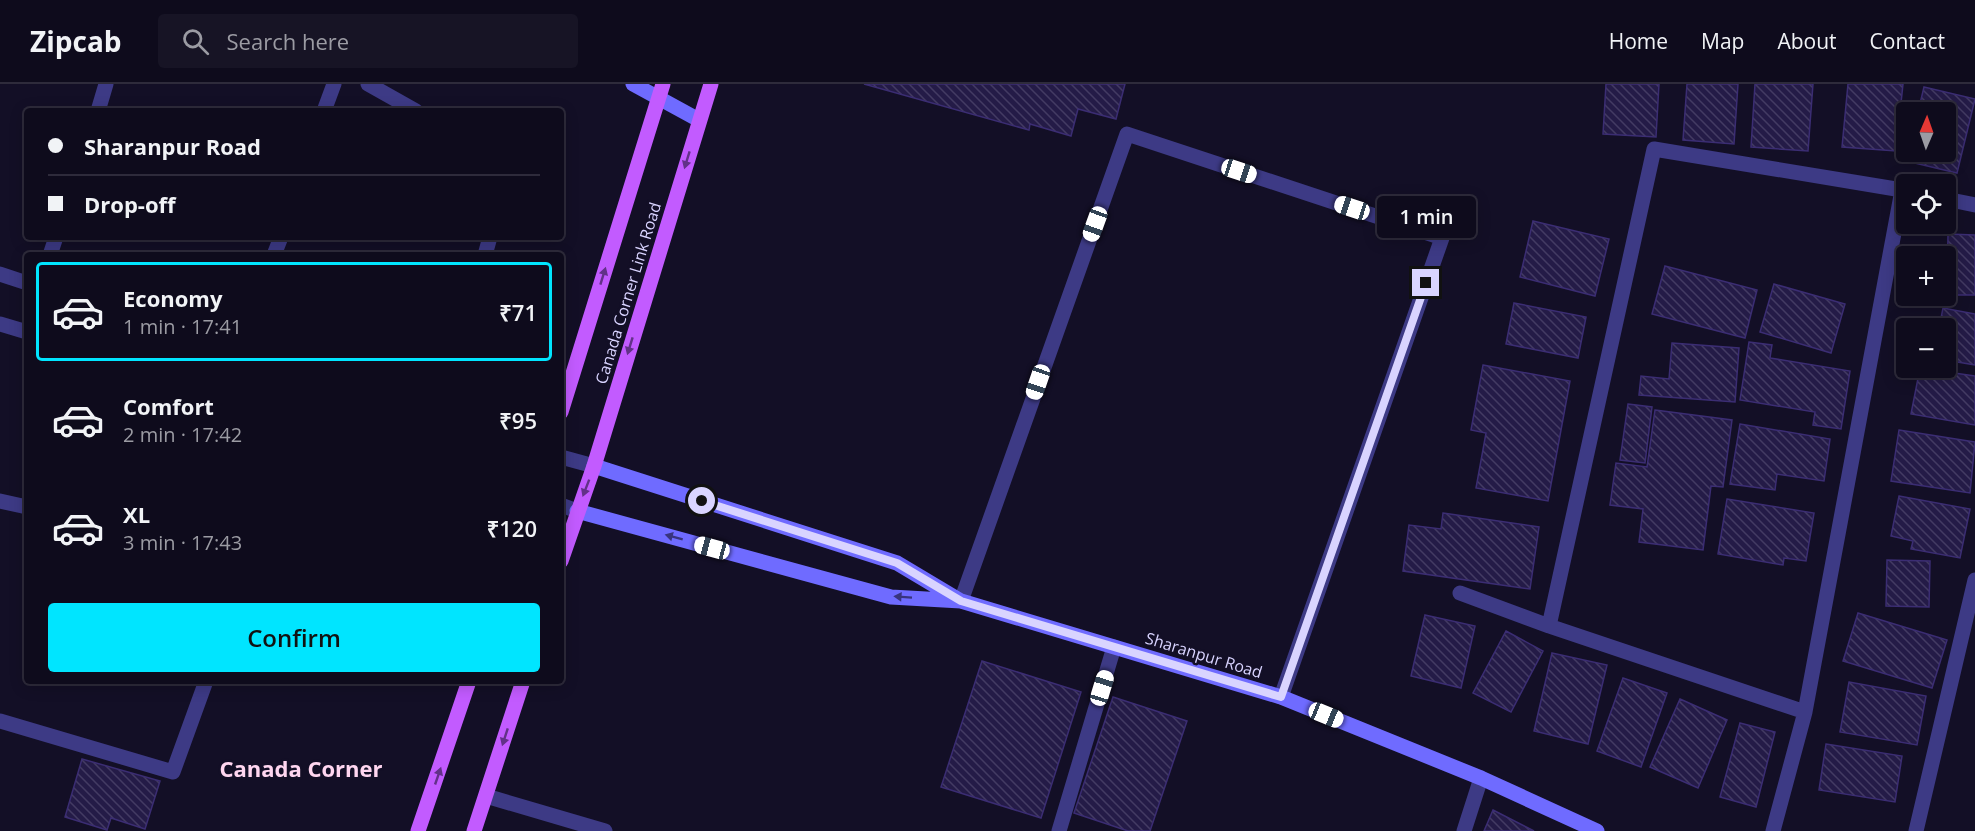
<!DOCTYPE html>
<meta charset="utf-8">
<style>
:root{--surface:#0e0b1c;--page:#171425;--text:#f1f3f6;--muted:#9b9ba3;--line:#2e2b3b;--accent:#00e5ff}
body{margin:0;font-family:"Open Sans",sans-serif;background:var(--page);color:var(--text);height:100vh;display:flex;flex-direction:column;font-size:22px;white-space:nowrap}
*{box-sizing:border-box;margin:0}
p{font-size:20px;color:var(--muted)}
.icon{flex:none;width:33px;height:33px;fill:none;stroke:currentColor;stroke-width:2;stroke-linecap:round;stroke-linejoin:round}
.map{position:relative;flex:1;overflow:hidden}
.details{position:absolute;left:24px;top:168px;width:540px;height:432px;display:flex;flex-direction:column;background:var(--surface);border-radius:6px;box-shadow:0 3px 15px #0003,0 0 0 2px var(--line)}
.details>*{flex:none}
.top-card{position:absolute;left:24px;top:24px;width:540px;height:132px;border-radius:6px;box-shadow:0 3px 15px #0003,0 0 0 2px var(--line);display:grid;align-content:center;height:132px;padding:0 24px;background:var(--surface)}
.needle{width:39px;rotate:2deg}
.controls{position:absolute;left:1896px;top:18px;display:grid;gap:12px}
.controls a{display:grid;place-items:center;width:60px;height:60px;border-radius:6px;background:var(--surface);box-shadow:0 3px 15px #0003,0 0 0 2px var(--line);font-size:30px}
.end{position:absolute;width:27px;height:27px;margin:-14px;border:8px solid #d9d4ff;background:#111;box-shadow:0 0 0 3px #111}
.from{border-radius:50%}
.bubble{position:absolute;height:42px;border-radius:6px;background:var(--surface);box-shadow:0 3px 15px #0003,0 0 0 2px var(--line);font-size:20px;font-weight:600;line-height:42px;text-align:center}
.car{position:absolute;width:18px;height:36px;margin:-18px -9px;border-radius:8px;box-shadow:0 0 4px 2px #0007;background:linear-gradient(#fff 24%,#345 0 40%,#fff 0 76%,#345 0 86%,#fff 0)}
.top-card b{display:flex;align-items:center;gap:21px;height:57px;font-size:22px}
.top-card b+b{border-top:2px solid var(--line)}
.top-card i{width:15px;height:15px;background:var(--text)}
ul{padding:10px 0 0;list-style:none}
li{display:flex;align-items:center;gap:18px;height:99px;margin:0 12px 9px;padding:0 12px;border:3px solid transparent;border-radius:6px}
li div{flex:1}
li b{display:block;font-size:22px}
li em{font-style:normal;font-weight:600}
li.on{border-color:var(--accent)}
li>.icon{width:54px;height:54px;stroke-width:1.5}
.button{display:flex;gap:12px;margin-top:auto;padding:12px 24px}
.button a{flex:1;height:69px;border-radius:6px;background:var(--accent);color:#111;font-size:24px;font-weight:600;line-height:69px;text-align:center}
header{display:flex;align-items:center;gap:36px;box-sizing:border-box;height:84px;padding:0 30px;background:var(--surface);border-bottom:2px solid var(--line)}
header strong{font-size:28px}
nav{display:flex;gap:33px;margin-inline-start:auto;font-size:21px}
.search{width:420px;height:54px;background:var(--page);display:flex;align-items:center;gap:15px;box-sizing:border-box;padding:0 21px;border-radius:6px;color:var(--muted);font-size:22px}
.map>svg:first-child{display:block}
</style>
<header>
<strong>Zipcab</strong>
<div class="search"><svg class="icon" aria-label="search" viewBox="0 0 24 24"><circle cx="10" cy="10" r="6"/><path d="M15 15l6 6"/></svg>Search here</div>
<nav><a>Home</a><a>Map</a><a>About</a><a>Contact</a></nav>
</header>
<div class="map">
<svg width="1975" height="747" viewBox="0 0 1975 747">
<defs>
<pattern id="building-back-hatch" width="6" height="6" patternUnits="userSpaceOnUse" patternTransform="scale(1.5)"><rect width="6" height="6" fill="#241b47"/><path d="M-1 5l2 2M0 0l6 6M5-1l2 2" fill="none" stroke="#433b63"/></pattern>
</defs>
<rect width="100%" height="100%" fill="#130f26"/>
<path fill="url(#building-back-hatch)" stroke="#3b2d73" stroke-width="1.5" d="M864,0h261l-9,35 -38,-10 -7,27 -41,-12 -1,6z
M1606,0h53l-3,53 -53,-3z
M1687,0h51l-4,60 -51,-4z
M1755,0h58l-5,67 -57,-4z
M1848,0h55l-7,67 -54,-4z
M1924,3l51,12 -18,74 -51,-12 2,-9h38v-40h-28z
M1533,137l76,18 -14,57 -75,-19z
M1948,150l27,1v60h-28z
M1665,182l92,24 -12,48 -93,-24z
M1774,200l71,20 -14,49 -71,-21z
M1514,219l72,14 -8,41 -72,-14z
M1943,224l32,6v51l-29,-5v-32h-7z
M1749,258l23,3 -2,13 80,13 -9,58 -28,-4 2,-13 -75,-12z
M1672,259l67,5 -4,54 -96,-7 2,-19 28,3z
M1483,281l87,16 -22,120 -72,-13 10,-55 -15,-3z
M1920,284l55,8v49l-64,-11z
M1628,320l24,3 -7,56 -25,-3z
M1655,326l77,10 -9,67 -12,-1 -8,64 -64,-8 4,-33 -33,-4 6,-42 31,4z
M1740,340l90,15 -6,42 -47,-7 -2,16 -45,-6z
M1899,346l76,12 -5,51 -79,-12z
M1899,412l71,13 -10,49 -49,-9 2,-8 -22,-5z
M1727,415l87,14 -8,48 -22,-3 -1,7 -65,-11z
M1443,429l96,14 -9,62 -127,-18 6,-46 32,4z
M1887,476l43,1 -1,46 -43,-1z
M1858,529l89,27 -15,48 -89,-27z
M1425,531l50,11 -14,62 -50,-12z
M1506,547l37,20 -32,61 -38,-19z
M1552,569l55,12 -19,79 -54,-13z
M982,577l99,31 -40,126 -100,-31z
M1623,594l44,15 -26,74 -44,-16z
M1849,598l77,14 -9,49 -77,-13z
M1113,613l74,24 -37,110h-22l-54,-18z
M1680,615l47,21 -29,68 -48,-21z
M1740,639l35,9 -19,75 -36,-10z
M1826,660l76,12 -7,46 -76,-12z
M82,675l78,22 -15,48 -34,-11 -4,12 -42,-13z
M1493,726l41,21h-50z"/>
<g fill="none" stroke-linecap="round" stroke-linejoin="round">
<path stroke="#3d3a85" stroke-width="15" d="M961,517l166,-467 315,104 -161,459"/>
<path stroke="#3d3a85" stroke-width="15" d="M368,0l48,27
M98,27l8,-27
M324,27l10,-27
M1654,65l248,41 -97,522 -256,-86z
M1946,115l29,6
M50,171l6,-18
M274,171l7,-18
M485,171l5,-18
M0,190l27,9
M0,240l27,8
M561,373l33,9
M0,417l27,6
M561,421l16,6
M1460,509l89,33
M0,637l173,51 33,-91
M486,712l119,35
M1059,747l55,-184
M1464,747l17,-53
M1773,747l32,-119
M1916,747l59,-251"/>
<path stroke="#6f6bff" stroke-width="15" d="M633,0l66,36
M594,382l303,97 62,37
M577,427l314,86 70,4 320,96 200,81 116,53"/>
<path stroke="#c25bff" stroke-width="15" d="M561,328l102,-328
M561,477l33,-95 117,-382
M418,747l51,-150
M474,747l49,-150"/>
</g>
<defs><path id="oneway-solid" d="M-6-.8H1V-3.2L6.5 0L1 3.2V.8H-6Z" transform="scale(1.5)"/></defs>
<g fill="#623188">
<use href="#oneway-solid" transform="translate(687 76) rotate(107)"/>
<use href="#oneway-solid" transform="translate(603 192) rotate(-73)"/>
<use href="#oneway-solid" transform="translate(630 262) rotate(107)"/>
<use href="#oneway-solid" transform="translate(586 404) rotate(111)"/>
<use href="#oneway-solid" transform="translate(505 653) rotate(108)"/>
<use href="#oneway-solid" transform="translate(438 692) rotate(-71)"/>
</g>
<g fill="#38347d">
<use href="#oneway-solid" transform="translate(674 453) rotate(-165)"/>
<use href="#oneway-solid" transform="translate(903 513) rotate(-176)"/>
</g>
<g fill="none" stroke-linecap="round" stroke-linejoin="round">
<path stroke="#d9d4ff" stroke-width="8" d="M702,417l195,62 64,38 320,96 145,-414"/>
</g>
<g text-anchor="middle" stroke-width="5" stroke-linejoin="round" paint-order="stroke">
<g font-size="16" fill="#d9d4ff" stroke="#130f26">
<text transform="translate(628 209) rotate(-73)" y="6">Canada Corner Link Road</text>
<text transform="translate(1204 571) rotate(17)" y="6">Sharanpur Road</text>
</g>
<g font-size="22" font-weight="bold" fill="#ffd6f0" stroke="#130f26">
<text x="301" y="693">Canada Corner</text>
</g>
</g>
</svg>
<div class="controls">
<a><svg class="needle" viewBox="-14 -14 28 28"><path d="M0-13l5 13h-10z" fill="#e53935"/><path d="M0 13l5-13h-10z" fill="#9b9ba3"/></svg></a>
<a><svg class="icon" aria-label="locate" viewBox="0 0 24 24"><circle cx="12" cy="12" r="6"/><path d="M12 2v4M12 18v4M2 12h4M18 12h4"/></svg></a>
<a>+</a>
<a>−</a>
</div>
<i class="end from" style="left:702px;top:417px"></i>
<i class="end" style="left:1426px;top:199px"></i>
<div class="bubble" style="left:1377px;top:112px;width:99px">1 min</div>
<i class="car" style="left:1239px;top:87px;rotate:108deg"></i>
<i class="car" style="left:1352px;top:124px;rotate:288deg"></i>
<i class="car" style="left:1095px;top:140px;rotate:200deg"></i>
<i class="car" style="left:1038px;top:298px;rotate:199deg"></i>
<i class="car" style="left:712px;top:464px;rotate:285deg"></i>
<i class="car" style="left:1102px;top:604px;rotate:17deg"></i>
<i class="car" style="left:1326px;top:631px;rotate:112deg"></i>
<div class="top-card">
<b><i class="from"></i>Sharanpur Road</b>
<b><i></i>Drop-off</b>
</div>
<section class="details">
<ul>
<li class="on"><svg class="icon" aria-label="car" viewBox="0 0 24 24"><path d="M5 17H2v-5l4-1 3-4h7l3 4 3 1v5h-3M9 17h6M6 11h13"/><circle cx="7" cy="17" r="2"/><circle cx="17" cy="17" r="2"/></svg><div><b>Economy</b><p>1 min · 17:41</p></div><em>₹71</em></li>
<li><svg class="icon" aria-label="car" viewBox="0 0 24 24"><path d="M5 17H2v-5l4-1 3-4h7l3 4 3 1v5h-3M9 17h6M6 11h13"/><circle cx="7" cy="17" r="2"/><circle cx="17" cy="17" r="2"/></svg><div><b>Comfort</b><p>2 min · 17:42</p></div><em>₹95</em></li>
<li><svg class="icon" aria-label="car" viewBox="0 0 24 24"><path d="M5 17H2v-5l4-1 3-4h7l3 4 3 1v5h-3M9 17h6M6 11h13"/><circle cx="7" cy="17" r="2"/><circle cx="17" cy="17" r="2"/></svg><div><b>XL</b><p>3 min · 17:43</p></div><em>₹120</em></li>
</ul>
<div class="button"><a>Confirm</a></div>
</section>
</div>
